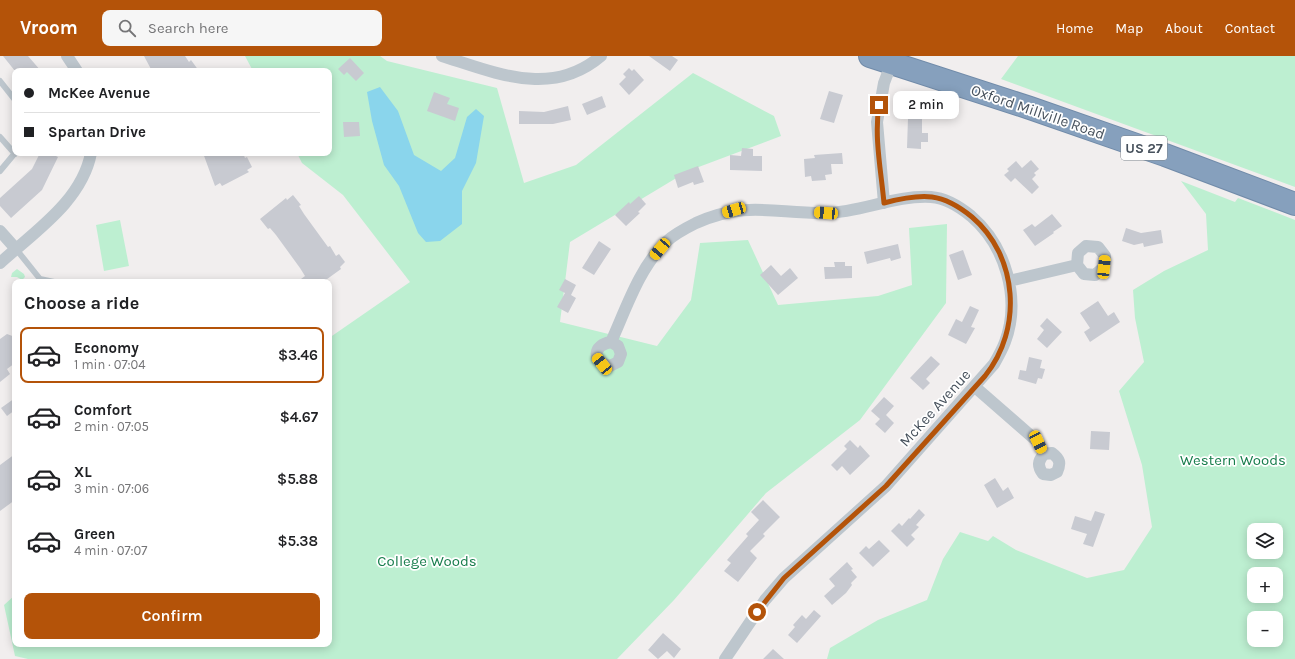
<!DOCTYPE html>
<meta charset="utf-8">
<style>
:root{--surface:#fff;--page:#f6f6f6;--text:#202124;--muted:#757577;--line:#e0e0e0;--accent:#b45309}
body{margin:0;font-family:Karla,sans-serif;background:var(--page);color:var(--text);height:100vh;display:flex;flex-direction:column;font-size:15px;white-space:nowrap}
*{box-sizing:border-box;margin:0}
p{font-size:13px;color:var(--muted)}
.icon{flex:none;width:22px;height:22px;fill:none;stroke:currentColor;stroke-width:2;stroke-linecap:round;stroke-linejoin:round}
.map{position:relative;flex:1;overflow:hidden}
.side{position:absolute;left:12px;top:223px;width:320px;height:368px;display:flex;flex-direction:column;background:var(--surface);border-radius:8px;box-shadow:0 2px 10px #0003}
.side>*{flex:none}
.top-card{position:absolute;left:12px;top:12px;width:320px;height:88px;border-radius:8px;box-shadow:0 2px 10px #0003;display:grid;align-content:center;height:88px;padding:0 12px;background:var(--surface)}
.buttons{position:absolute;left:1247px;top:467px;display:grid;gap:8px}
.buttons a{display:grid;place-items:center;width:36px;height:36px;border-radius:8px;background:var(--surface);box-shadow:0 2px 10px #0003;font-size:20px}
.end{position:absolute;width:18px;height:18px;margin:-9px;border:5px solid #b45309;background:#fff;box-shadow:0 0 0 2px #fff}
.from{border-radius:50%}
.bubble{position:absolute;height:28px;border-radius:8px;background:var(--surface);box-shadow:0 2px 10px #0003;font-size:13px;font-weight:600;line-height:28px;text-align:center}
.car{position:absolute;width:12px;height:24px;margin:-12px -6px;border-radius:5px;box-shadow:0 0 3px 1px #0007;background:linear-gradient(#f5c518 24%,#345 0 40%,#f5c518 0 76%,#345 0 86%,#f5c518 0)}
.top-card b{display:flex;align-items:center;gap:14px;height:38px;font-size:15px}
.top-card b+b{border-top:1px solid var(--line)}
.top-card i{width:10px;height:10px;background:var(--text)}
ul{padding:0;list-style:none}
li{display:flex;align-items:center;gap:12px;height:56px;margin:0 8px 6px;padding:0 4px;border:2px solid transparent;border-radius:8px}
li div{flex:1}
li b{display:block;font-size:15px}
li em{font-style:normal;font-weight:600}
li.active{border-color:var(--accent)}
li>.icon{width:36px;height:36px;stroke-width:1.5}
h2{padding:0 12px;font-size:18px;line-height:48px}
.button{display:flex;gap:8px;margin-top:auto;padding:8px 12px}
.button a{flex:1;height:46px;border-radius:8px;background:var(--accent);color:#fff;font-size:16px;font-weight:600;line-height:46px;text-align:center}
header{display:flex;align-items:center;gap:24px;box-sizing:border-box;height:56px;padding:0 20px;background:var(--accent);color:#fff}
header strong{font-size:19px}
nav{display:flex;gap:22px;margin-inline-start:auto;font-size:14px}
.search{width:280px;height:36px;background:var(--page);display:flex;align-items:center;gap:10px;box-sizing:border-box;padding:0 14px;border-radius:8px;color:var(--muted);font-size:15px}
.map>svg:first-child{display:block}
</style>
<header>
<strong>Vroom</strong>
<div class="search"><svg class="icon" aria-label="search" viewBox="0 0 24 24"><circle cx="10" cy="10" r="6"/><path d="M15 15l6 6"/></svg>Search here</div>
<nav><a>Home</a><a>Map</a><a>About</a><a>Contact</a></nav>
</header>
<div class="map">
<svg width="1295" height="603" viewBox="0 0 1295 603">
<rect width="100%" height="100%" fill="#f1eeee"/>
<path fill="#bdefd1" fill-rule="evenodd" d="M245,0h135l7,5 110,27 27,95 52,-18 117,-92 81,43 7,20 -93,35 -118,71 -10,80 97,24 34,-46 9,-57 48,-3 30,65 100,-9 34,-11 -3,-57 38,-4 -1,79 -86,117 -94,73 -92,107 -57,59h-589l-13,-3 -11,-51 11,-10v49h314v-306l81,-56 -67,-87 -41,-32 -5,-10h32v-82h-76z
M1018,0h277v131l-294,-108z
M1181,125l54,21 3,-4 57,22v439h-468l3,-11 48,-28 49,-20 16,-41 17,-27 28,9 5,-5 23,14 71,28 37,-8 28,-43 -10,-62 -23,-74 25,-29 -9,-44 -2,-28 31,-19 44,-21 -2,-36zM1254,474h22v22h-22zM1254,518h22v22h-22zM1254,562h22v22h-22z
M120,164l9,46 -25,5 -8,-46z
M17,213l7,5 1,3 -3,3 -5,-3h-6l1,-4z"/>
<path fill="#8ad5ec" d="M380,31l18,24 16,44 27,16 14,-13 12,-41 9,-8 8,7 -8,47 -14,28v33l-22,17 -14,1 -8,-9 -19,-47 -15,-21 -12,-44 -5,-29z"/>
<path fill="#c8cad1" d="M3,0h25l13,15h-26z
M144,0h41l4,6 2,-2 8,11h-47z
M649,0h23l6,4 -8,11z
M350,2l14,15 -8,8 -9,-9 -3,3 -6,-6z
M629,12l3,3 2,-2 10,11 -15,15 -10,-11 7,-7 -3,-3z
M829,35l14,4 -9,28 -14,-4z
M434,36l16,6 -3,6 12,4 -4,13 -28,-10z
M602,40l4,11 -19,8 -5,-11z
M568,50l3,14 -18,4h-34v-13l25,1z
M908,62l14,1v14h6v9h-7v7l-14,-1z
M343,66h16l1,14 -16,1z
M742,92l11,1v7h9v15l-32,-1v-15l11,1z
M40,97h10l8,4 -16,33 -31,28 -11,-12v-8l32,-29z
M203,97h40l2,5 2,-1 5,10 -5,3 2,2 -27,14 -2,-3 -5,3z
M842,97l1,11h-12l1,10 -7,1 1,5 -14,1 -1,-5 -6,1 -1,-18 11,-1 -1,-3z
M1031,104l8,9 -5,4 2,2 -4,4 7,8 -7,7 -17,-16 -4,4 -7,-7 5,-4 -2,-2 9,-8 6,7z
M698,110l6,16 -10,3 -1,-3 -15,6 -4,-13z
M293,139l8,10 -2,1 5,8 24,33 2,-1 6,10 3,-2 6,8 -5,5 1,2 -18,13h-26l8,-6 -5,-8 -24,-33 -6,-7 -2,1 -8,-10 26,-21 1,2z
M639,140l7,8 -8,8 2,1 -14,13 -11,-11 14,-13 1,2z
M1052,158l10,12 -9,6 1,1 -19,13 -12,-16 9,-6 3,3z
M1126,172l15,5 20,-3 2,13 -19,4 -1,-4 -9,2 -12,-4z
M599,185l12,8 -17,26 -12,-7z
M898,188l3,14 -10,3 -1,-3 -23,6 -3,-12z
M963,194l9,25 -14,5 -9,-25z
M834,206h11v4h7v12l-27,1 -1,-12h11z
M771,209l10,11 9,-8 8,10 -20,17 -18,-20z
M565,223l11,6 -5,10 5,3 -8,15 -11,-6 8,-14 -6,-3z
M1098,245l10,15 6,-4 6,10 -30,20 -6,-10 6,-4 -10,-15z
M970,250l9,4 -8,17 4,1 -9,16 -18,-9 8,-16 6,3z
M1047,262l15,14 -15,16 -10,-9 7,-9 -4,-4z
M7,278l8,3v26l-8,6 3,5 -10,8v-43z
M931,300l9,8 -14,15 4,4 -7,7 -13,-12z
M1029,301l13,3 -2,8 5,1 -3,10 -4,-1 -2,6 -18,-5 2,-9 6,1z
M884,341l10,9 -8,9 8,8 -9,10 -10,-9 5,-5 -9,-8z
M15,342v12l-8,6 -6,-8z
M1091,375l19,1 -1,18 -19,-1z
M850,384l8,8 2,-3 10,11 -20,19 -8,-9 -5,5 -6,-6 16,-16 -3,-3z
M15,398v46l-15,11v-46z
M995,422l8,13 5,-4 6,11 -17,10 -13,-23z
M763,444l17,17 -17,17 2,2 -15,15 7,7 -19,24 -14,-11 7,-8 -4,-3 21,-24 -2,-2 13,-14 -8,-8z
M919,453l6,6 -9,10 3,2 -8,8 4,4 -8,8 -16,-16 8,-8 3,3 7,-8 1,1z
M1095,455l10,3 -12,33 -10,-3 4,-10 -16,-5 4,-13 16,5z
M879,484l11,11 -17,16 -14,-14 7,-7 3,3z
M847,506l6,7 -2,1 6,7 -6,6 1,2 -6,8 -14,12 -8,-9 11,-10 -6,-7z
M814,554l7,6 -24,27 -9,-8 7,-8 -2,-2 9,-10 4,4z
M663,577l18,16 -7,9 -7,-7 -9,8 -10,-9z
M773,593l11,10h-21z"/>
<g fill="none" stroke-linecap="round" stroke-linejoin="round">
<g stroke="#718ba9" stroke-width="24">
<path id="highway" d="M870,0l160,52 135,47 130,49"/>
</g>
<path stroke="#bdc6cd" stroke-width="6" d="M0,25l15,19
M0,81l15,17
M0,115l15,-18
M16,193l24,30v3
M40,223l14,3"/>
<path stroke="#bdc6cd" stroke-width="12" d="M67,0l10,15
M442,0c54,17 110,42 159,0
M884,147l-7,-81 7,-39 9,-24
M0,175l16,18
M0,207c34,-31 82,-62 91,-110
M1009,225l68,-16 7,9 11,1 9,-8 1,-11 -7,-9 -12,-1 -8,7 -1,12
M611,286l7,4 3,8 -3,8 -8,4c-18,-4 -18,-21 1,-24 15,-33 28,-74 55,-100 8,-8 20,-14 30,-19 51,-23 80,-9 131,-10 35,-1 68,-18 104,-16 14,1 29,10 40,19 35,30 50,83 34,126 -3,8 -7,15 -11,22l-108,122 -102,92 -19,22 -40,59
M975,331l63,55 6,12c-6,7 -7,12 -1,20l8,1 6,-3c4,-9 3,-13 -5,-19l-8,1"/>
<use href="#highway" stroke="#86a0bd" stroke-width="22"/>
</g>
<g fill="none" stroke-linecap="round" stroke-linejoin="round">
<path stroke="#b45309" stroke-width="5" d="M757,556l27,-34 102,-92 99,-110c38,-47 33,-120 -13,-159 -11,-9 -25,-18 -40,-20 -16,-2 -33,2 -48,6 -3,-33 -10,-65 -5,-98"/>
</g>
<g text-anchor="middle" stroke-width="3.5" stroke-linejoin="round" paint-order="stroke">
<rect fill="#fff" stroke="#7e858d" stroke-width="1" x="1121" y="80" width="46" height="24" rx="3"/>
<g font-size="14" font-weight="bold" fill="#47515c">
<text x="1144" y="97">US 27</text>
</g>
<g font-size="15" fill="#47515c" stroke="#fff">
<text transform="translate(1038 56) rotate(19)" y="5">Oxford Millville Road</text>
<text transform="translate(935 352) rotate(-48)" y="5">McKee Avenue</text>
</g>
<g font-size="15" fill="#177d4c" stroke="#fff">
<text x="1233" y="409">Western Woods</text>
<text x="427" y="510">College Woods</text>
</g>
</g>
</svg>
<div class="buttons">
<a><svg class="icon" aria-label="layers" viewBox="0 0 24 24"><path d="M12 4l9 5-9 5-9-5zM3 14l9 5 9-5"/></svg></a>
<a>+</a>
<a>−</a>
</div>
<i class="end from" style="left:757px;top:556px"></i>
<i class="end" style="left:879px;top:49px"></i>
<div class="bubble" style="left:893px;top:35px;width:66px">2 min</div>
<i class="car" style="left:734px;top:154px;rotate:254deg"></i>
<i class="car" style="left:826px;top:157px;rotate:274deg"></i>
<i class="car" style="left:660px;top:193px;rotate:220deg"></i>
<i class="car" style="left:1104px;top:211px;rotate:6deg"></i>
<i class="car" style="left:602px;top:308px;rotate:321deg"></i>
<i class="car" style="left:1038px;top:386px;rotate:154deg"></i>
<div class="top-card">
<b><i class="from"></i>McKee Avenue</b>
<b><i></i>Spartan Drive</b>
</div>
<section class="side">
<h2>Choose a ride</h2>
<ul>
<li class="active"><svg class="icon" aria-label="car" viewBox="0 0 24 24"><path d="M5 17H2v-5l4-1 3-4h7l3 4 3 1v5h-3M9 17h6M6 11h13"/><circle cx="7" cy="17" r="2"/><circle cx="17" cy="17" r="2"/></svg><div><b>Economy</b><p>1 min · 07:04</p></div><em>$3.46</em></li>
<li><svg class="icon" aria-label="car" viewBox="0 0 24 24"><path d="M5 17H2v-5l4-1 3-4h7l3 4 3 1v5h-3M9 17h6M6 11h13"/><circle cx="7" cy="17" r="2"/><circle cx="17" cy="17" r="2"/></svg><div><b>Comfort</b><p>2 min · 07:05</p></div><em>$4.67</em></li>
<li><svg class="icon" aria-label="car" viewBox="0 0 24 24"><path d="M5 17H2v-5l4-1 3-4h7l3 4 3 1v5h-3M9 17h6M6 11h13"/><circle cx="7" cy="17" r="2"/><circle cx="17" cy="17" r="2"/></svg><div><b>XL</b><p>3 min · 07:06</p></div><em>$5.88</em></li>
<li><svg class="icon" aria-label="car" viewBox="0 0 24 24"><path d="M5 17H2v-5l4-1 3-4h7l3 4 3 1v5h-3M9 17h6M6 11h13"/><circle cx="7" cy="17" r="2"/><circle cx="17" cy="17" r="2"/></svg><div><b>Green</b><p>4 min · 07:07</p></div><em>$5.38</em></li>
</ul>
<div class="button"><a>Confirm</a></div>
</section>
</div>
